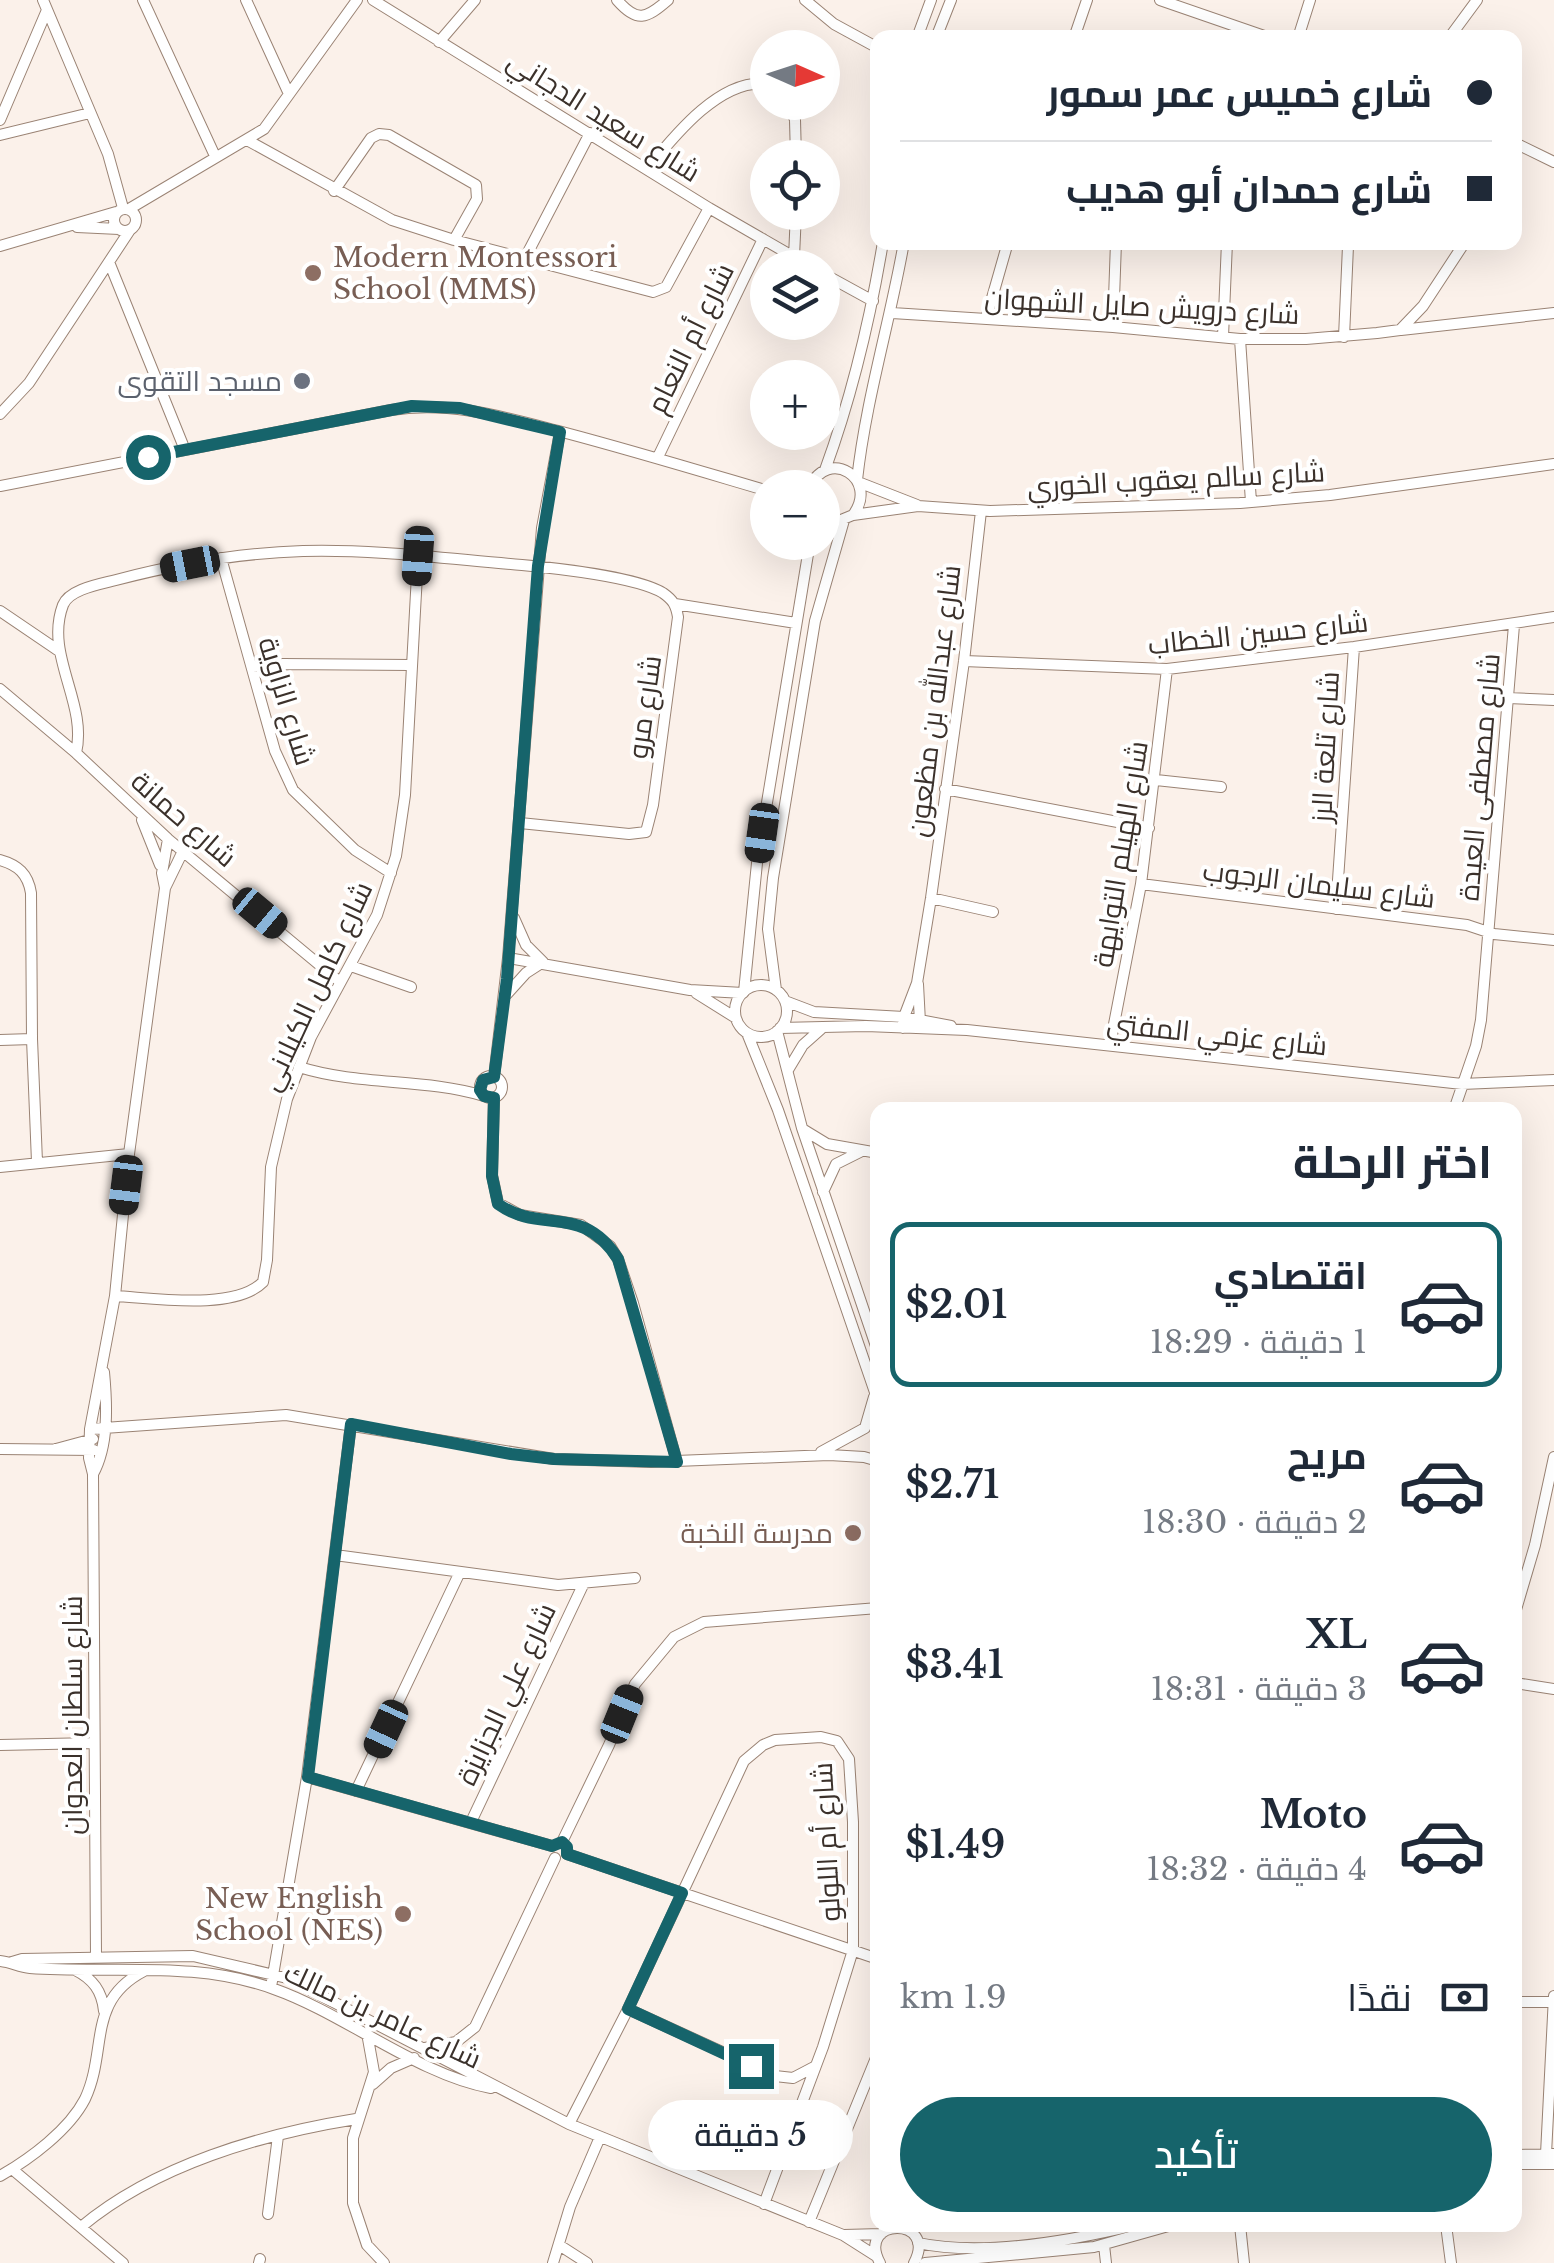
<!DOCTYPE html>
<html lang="ar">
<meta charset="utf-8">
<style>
:root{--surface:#fff;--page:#f2f2f3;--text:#1f2937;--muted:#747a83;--line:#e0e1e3;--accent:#16646b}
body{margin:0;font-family:"Libre Baskerville",Cairo,serif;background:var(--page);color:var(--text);direction:rtl;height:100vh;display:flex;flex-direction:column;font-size:38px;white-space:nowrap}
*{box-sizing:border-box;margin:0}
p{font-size:32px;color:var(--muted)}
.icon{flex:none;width:55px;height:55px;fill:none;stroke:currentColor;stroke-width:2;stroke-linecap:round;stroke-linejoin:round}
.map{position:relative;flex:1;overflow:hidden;direction:ltr}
.sheet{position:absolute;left:870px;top:1102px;width:652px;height:1130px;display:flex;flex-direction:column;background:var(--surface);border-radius:20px;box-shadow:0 10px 40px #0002;direction:rtl}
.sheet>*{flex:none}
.banner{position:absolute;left:870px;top:30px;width:652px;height:220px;border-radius:20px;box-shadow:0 10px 40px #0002;direction:rtl;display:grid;align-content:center;height:220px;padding:0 30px;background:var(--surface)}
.needle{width:65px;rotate:93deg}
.controls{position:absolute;left:750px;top:30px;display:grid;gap:20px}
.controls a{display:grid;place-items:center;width:90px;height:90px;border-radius:50%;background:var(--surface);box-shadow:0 10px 40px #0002;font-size:50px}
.end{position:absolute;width:45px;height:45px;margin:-22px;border:12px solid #16646b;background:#fff;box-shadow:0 0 0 5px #fff}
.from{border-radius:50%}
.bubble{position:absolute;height:70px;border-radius:35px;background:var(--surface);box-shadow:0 10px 40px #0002;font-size:32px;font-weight:600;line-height:70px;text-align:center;direction:rtl}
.car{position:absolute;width:30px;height:60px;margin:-30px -15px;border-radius:12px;box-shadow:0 0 8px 2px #0007;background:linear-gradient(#222 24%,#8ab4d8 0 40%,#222 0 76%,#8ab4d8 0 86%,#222 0)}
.banner b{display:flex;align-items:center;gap:35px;height:95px;font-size:38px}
.banner b+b{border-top:2px solid var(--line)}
.banner i{width:25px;height:25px;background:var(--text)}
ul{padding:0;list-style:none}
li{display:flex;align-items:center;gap:30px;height:165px;margin:0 20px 15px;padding:0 10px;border:5px solid transparent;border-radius:20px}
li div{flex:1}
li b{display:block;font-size:38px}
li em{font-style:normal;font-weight:600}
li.selected{border-color:var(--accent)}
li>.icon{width:90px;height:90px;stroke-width:1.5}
h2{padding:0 30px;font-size:45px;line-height:120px}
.pay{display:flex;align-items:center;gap:25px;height:110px;padding:0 30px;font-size:38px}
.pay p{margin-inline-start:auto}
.primary-button{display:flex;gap:20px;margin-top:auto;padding:20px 30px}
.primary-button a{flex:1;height:115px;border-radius:60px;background:var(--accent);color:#fff;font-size:40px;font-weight:600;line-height:115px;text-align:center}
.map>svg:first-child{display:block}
</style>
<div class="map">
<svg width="1554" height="2263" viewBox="0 0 1554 2263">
<rect width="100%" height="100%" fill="#fbf1ea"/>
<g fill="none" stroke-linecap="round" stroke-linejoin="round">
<g stroke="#9a8374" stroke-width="12">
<path id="minor" d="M43,0l65,154 15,54
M143,0l72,156
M246,0l43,94
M373,0l336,208 104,60
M617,0c20,23 29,19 51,0
M805,0l29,24 44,24
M1160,0l110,38
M917,38l14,-38
M936,38l15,-38
M1074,38l13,-38
M1298,38l12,-38
M1449,38l28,-38
M439,42l36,-42
M789,102l6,18 1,38
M0,120l47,-110
M0,135l90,-22
M247,140l145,80 62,20 199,52 13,-5 43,-79
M1515,143l39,19
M648,168c26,-32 73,-91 120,-84
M334,191l37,-53 8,-4 10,1 87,50 1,14 -23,41
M114 220a11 11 0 1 1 22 0a11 11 0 1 1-22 0Z
M129,209l135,-80 93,-129
M77,227l42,2
M0,246l116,-34
M794,257l2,-45
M525,258l65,-125
M109,262l76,188
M822,273l51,28
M892,313l221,14 127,12h66l71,-6 23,-3 23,-24 42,-64
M986,319l22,-77
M1113,327l3,-85
M1401,330l153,-17
M1223,337l4,-95
M1344,337l4,-91
M1240,339l11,163
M0,414l29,-31 101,-153
M658,457l105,-218
M825,470c27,-74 45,-150 58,-228
M857,480c9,-81 33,-158 47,-238
M858,482l59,23
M0,486l391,-76c60,-10 116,8 175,23 68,18 134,38 202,58
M809,488c19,-42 71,-9 44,27l-17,7 -14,-3
M853,515l65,-9 72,5 250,-8 90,-8 224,-31
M221,558l54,193 18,39 62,60 36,23
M675,604l121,19
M0,611l59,40
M964,661l203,8 187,-22 200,-30
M253,667l30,-3 127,1
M0,689l76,64 92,86 172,143
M1508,698l46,2
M76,753c12,-50 -32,-98 -13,-148 6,-16 38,-21 53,-25 61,-16 123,-27 187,-29 72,-2 146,8 219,14 32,3 115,12 141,28 10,7 13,12 15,24l-25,188 -7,27 -17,2 -109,-11
M1156,780l65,7
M945,789l204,39
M142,820l18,45
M0,860c18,5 28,14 31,33l1,146 5,123
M1141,884l326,41 27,9 60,6
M165,888l18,-37
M931,898l62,14
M1336,909l18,-262
M508,958l182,32 53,3
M351,966l60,21
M918,984l2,38
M735 1011a26 26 0 1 1 52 0a26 26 0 1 1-52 0Z
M776,990l-8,-61 5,-51 42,-257 29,-101
M744,992l13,-129 53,-321
M696,993l40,25
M507,994l19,-21 17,-11 -17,-17 -12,-27
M785,1001l29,11 90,5 47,9
M780,1028l86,-2 101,4 495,54 92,-4
M903,1028l1,-11 13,-34 14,-85 33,-237 17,-150
M777,1031l25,97 76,224
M747,1033l31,77 100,291
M0,1040l32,-1
M1110,1045l31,-161 26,-215
M299,1067c61,19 125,11 185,29
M788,1070l15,-25 18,-16
M480 1087a11 11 0 1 1 22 0a11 11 0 1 1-22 0Z
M494,1077l14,-119 34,-430 18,-96
M494,1098l-2,77 6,28 22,12 61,10 29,21 8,13 15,44 44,159
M1454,1110l22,-64 5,-26 33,-395
M804,1130l23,14 51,9
M0,1167l129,-13
M823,1192l13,-28 24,-12
M115,1296c38,2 120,15 148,-14l4,-22 4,-93 16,-68 24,-62 66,-122 19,-59 9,-61 13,-239
M90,1429l196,-14 268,44 97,3 178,-7 35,2 14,4
M0,1449l94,1
M56,1449l37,-10
M821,1452l44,-24 9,-31
M93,1474c16,-29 14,-70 11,-102
M335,1555l223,30 77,-7
M1515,1613l20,-68 19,-88
M1515,1683l39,6
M0,1745l94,-2
M307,1777l245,69
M356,1791l103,-217
M471,1822l112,-237
M562,1842l47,-97 26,-61 39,-47 30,-15 174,-14
M567,1854l311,105
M96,1957l-3,-483 -4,-16 1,-29 25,-133 14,-142 36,-266 -3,-15 6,-34
M0,1961c11,1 19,6 30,7 82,6 165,-8 244,21 71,25 144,86 217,99
M12,1962l10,-3 171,-3 94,22 282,146 274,111 33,21
M75,1970c18,9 27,21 29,41
M271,1987l36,-210 44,-353
M1515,2002h39
M628,2009l147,67 18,2 21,-11
M367,2033l7,39 -21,66v65l14,42 17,18
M425,2048l31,-6 19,-15 80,-169
M373,2084l18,-16 23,-10
M569,2124l59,-115 116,-248 19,-16 12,-5 46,-3 16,4 12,18 4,63v128l-30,97 -59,157
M1546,2154l8,-158
M1515,2155l39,-1
M1515,2164h39
M12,2169l111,94
M0,2176c30,-17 69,-46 85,-77 23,-49 1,-98 59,-128
M268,2214l10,-78
M809,2222l69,-169
M1240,2225l4,38
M1446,2225l5,38
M81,2227c74,-62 181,-93 275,-108
M844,2235l37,-1
M918,2243c66,14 152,-2 218,-18
M559,2245l28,18
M1104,2245l2,18
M259,2263l1,-4
M553,2263l17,-56 30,-70
M880,2263c-25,-46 59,-47 34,0
M925,2263l169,-16 78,-22"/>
</g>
<use href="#minor" stroke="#fff" stroke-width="10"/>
</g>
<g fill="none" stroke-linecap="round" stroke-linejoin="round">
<path stroke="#16646b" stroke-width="12" d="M148,457l264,-51 48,2 100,24 -22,134 -31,413 -13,98 -11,3 -3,10 4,6 10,2 -2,78 6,28c43,31 84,-2 120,55l59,203 -123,-3 -43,-5 -160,-30 -43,353 244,69 10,-4 5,5v7l115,39 -54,116 123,57"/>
</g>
<g fill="#8d6e63" stroke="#fff" stroke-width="4">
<circle cx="313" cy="273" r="10"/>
<circle cx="853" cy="1533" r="10"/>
<circle cx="403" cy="1914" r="10"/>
</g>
<circle fill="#6b7280" stroke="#fff" stroke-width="4" cx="302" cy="381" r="10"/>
<g text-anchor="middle" stroke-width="8" stroke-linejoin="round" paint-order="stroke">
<g font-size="28" fill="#3b312b" stroke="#fff">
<text transform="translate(604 116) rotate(32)" y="10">شارع سعيد الدجاني</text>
<text transform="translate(1142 306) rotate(3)" y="10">شارع درويش صايل الشهوان</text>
<text transform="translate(690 338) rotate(-64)" y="10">شارع أم النعام</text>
<text transform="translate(1176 479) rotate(-3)" y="10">شارع سالم يعقوب الخوري</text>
<text transform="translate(1258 633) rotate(-6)" y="10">شارع حسين الخطاب</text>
<text transform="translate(287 701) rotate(73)" y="10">شارع الزاوية</text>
<text transform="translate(934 701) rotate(-83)" y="10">شارع عبدالله بن مظعون</text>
<text transform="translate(644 707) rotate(-82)" y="10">شارع مرو</text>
<text transform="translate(1325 747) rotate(-87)" y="10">شارع تلعة الرز</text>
<text transform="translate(1479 777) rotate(-85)" y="10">شارع مصطفى العيدة</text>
<text transform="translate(184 819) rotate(41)" y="10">شارع حمانة</text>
<text transform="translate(1120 854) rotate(-81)" y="10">شارع الهيلم التوايهة</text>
<text transform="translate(1319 884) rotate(7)" y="10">شارع سليمان الرجوب</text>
<text transform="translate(316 986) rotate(-65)" y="10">شارع كامل الكيلاني</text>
<text transform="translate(1217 1034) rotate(6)" y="10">شارع عزمي المفتي</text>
<text transform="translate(506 1694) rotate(-65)" y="10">شارع علي الجزايزة</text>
<text transform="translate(72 1715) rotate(-90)" y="10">شارع سلطان العدوان</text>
<text transform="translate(826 1842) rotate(-93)" y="10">شارع أم اللولو</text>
<text transform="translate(383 2015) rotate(25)" y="10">شارع عامر بن مالك</text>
</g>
<g font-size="28" fill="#785e54" stroke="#fff" text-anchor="end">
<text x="333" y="267" text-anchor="start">Modern Montessori<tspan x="333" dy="32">School (MMS)</tspan></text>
<text x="833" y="1543">مدرسة النخبة</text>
<text x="383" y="1908">New English<tspan x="383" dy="32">School (NES)</tspan></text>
</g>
<g font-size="28" fill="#5b616d" stroke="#fff" text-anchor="end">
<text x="282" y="391">مسجد التقوى</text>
</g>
</g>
</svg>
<div class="controls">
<a><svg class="needle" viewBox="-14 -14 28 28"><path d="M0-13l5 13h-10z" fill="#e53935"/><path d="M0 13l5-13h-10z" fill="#747a83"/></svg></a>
<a><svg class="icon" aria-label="locate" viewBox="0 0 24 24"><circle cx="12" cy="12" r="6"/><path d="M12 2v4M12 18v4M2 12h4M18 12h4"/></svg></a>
<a><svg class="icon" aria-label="layers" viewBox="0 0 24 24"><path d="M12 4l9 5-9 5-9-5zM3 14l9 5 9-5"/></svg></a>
<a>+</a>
<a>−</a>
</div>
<i class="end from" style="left:148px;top:457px"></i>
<i class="end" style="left:751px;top:2066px"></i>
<div class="bubble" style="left:648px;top:2100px;width:205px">5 دقيقة</div>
<i class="car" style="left:418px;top:556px;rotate:184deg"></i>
<i class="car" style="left:190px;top:564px;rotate:259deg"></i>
<i class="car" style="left:762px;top:833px;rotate:188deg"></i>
<i class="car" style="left:260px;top:913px;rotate:130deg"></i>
<i class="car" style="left:126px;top:1185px;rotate:187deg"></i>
<i class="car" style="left:622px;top:1714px;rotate:22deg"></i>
<i class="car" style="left:386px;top:1729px;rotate:205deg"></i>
<div class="banner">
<b><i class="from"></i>شارع خميس عمر سمور</b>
<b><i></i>شارع حمدان أبو هديب</b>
</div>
<section class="sheet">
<h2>اختر الرحلة</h2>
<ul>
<li class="selected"><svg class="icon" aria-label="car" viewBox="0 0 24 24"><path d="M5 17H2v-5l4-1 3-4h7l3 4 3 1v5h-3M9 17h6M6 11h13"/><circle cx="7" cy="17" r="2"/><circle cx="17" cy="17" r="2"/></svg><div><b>اقتصادي</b><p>1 دقيقة · 18:29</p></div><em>$2.01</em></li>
<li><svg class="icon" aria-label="car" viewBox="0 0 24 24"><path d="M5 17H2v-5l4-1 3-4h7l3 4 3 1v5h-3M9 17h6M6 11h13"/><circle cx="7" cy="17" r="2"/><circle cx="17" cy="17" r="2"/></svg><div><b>مريح</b><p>2 دقيقة · 18:30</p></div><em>$2.71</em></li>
<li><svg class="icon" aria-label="car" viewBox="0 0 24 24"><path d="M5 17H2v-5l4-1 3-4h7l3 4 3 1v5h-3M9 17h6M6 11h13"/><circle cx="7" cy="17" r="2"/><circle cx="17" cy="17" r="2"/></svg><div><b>XL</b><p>3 دقيقة · 18:31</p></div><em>$3.41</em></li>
<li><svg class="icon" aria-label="car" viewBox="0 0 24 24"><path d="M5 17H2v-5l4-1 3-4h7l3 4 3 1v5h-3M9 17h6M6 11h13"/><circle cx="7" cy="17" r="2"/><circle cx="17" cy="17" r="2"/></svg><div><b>Moto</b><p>4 دقيقة · 18:32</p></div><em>$1.49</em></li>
</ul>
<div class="pay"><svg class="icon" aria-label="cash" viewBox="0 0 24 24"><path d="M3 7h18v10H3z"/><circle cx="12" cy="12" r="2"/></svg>نقدًا<p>1.9 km</p></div>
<div class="primary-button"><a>تأكيد</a></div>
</section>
</div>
